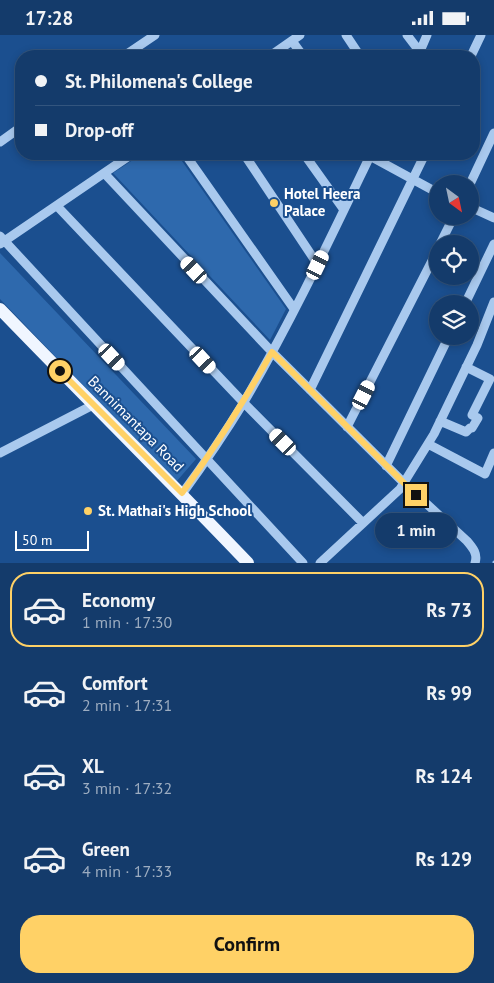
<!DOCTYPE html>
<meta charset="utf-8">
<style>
:root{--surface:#143b6b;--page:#214673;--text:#f1f3f6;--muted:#9dadc1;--line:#33557e;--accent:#ffd166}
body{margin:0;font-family:"PT Sans",sans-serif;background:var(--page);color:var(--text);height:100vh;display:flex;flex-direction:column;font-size:19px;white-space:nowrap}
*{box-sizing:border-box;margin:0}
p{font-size:16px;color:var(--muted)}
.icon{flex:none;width:28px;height:28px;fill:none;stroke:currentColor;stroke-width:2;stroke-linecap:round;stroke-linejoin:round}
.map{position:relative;height:528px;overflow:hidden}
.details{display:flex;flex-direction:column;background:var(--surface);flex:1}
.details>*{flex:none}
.banner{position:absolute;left:15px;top:15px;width:465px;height:110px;border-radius:20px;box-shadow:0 2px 8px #0003,0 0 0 1px var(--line);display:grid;align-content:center;height:110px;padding:0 20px;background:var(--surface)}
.needle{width:32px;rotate:147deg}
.tools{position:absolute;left:429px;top:140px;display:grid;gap:10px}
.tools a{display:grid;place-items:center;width:50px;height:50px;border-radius:50%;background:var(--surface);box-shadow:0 2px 8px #0003,0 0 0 1px var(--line);font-size:25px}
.scale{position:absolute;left:15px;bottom:12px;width:74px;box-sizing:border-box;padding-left:5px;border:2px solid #fff;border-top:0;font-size:14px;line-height:18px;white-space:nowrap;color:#fff;-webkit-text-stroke:4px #1b4f8f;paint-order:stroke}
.end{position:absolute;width:22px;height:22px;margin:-11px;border:6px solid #ffd166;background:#111;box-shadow:0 0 0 2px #111}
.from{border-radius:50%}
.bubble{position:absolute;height:35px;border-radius:18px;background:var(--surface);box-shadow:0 2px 8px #0003,0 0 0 1px var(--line);font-size:16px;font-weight:800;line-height:35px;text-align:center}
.car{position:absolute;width:15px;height:30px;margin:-15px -8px;border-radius:6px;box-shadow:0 0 4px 1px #0007;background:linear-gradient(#fff 24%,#345 0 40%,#fff 0 76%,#345 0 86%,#fff 0)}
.banner b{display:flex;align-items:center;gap:18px;height:48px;font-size:19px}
.banner b+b{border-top:1px solid var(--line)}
.banner i{width:12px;height:12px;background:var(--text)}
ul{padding:9px 0 0;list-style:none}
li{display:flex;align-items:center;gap:15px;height:75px;margin:0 10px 8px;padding:0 10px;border:2px solid transparent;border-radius:20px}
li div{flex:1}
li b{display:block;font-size:19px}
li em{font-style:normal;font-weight:800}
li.active{border-color:var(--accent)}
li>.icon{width:45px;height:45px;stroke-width:1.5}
.cta{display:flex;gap:10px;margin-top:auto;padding:10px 20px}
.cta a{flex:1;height:58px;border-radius:20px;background:var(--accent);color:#111;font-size:20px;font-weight:800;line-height:58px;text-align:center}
.status{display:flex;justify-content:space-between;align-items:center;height:35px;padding:0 25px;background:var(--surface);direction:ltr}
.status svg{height:14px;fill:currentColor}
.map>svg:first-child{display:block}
</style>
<div class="status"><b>17:28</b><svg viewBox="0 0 49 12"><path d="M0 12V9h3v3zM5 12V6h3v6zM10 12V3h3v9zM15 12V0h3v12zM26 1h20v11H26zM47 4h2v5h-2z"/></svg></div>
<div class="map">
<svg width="494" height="528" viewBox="0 0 494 528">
<rect width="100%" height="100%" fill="#1b4f8f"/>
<path fill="#2e69ad" d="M142,119h35l109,155 -16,31 -157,-167z
M0,218l196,206 -20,23 -176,-183z"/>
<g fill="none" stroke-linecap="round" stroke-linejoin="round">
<path stroke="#9cc4f0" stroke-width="3" d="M494,528v-1"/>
<path stroke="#a9c9ee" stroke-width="9" d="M346,0l14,21
M407,0l13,17
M292,6l11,15
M124,21l31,-21
M270,21l30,-21
M418,21l9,-21
M471,21l10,-21
M0,107l21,-15
M185,119l109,155
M244,119l74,111
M304,119l40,56
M369,119l1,2 68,37
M104,138l168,179 132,131 63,58c6,7 11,13 8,22
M470,149l24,-51
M57,171l186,196 120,121
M470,172l24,11
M0,201l303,327
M0,209l132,-90
M440,209l14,-28
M465,269l29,-60
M310,355l115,-236
M440,386l26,11 4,-4h2l6,-10 -6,-3 18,-36 -24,-12
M347,392l91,-178
M428,409l57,30 9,-21
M0,418l93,-48
M386,431l63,-130
M182,459c22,-30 43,-61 62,-92 47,-80 87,-165 127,-248
M320,528l80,-74 34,-55 43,-89 17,-43"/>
<path stroke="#f0f6ff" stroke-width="12" d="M0,274c82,85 166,168 248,254"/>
</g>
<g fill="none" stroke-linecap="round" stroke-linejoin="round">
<path stroke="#ffd166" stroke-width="6" d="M60,336l122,122c33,-45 62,-92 90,-141l144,143"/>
</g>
<g fill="#ffd166" stroke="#1b4f8f" stroke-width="2">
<circle cx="274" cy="168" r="5"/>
<circle cx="88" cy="476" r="5"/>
</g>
<g text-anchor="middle" stroke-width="4" stroke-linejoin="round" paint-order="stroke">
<g font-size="15" font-weight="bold" fill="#fff" stroke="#1b4f8f" text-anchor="start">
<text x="284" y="164">Hotel Heera<tspan x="284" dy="17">Palace</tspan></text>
<text x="98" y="481">St. Mathai's High School</text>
</g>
<g font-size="15" fill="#fff" stroke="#1b4f8f">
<text transform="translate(136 389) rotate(45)" y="5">Bannimantapa Road</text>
</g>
</g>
</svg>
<div class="tools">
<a><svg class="needle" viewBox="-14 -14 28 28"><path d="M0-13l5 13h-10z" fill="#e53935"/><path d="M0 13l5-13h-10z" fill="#9dadc1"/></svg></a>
<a><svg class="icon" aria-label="locate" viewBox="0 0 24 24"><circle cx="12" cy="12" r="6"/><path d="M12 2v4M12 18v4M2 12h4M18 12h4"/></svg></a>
<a><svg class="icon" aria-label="layers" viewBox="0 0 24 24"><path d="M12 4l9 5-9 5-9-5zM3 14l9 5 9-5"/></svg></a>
</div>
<div class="scale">50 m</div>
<i class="end from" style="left:60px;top:336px"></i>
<i class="end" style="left:416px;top:460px"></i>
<div class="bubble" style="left:375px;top:478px;width:82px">1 min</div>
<i class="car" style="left:318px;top:230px;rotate:26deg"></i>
<i class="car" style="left:194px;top:235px;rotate:317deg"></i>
<i class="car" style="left:112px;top:322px;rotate:137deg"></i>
<i class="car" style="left:203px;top:325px;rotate:137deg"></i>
<i class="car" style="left:364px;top:360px;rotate:27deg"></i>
<i class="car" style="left:283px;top:407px;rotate:315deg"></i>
<div class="banner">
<b><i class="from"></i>St. Philomena's College</b>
<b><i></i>Drop-off</b>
</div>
</div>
<section class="details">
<ul>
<li class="active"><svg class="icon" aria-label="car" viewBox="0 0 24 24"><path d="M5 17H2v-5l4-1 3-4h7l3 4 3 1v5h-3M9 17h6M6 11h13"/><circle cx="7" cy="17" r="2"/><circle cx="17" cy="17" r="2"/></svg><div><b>Economy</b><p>1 min · 17:30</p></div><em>Rs 73</em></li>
<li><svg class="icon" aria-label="car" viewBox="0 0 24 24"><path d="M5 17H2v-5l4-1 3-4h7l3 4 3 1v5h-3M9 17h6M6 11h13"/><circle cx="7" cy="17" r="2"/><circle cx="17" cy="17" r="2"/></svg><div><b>Comfort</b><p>2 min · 17:31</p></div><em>Rs 99</em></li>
<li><svg class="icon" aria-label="car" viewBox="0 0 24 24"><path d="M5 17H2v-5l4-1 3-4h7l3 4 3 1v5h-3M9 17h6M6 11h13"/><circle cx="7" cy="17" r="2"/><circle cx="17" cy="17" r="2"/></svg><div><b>XL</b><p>3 min · 17:32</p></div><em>Rs 124</em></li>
<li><svg class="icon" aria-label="car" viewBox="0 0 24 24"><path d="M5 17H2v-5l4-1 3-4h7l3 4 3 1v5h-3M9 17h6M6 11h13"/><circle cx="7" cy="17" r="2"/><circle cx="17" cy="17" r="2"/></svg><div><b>Green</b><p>4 min · 17:33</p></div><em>Rs 129</em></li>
</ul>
<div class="cta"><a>Confirm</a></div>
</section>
